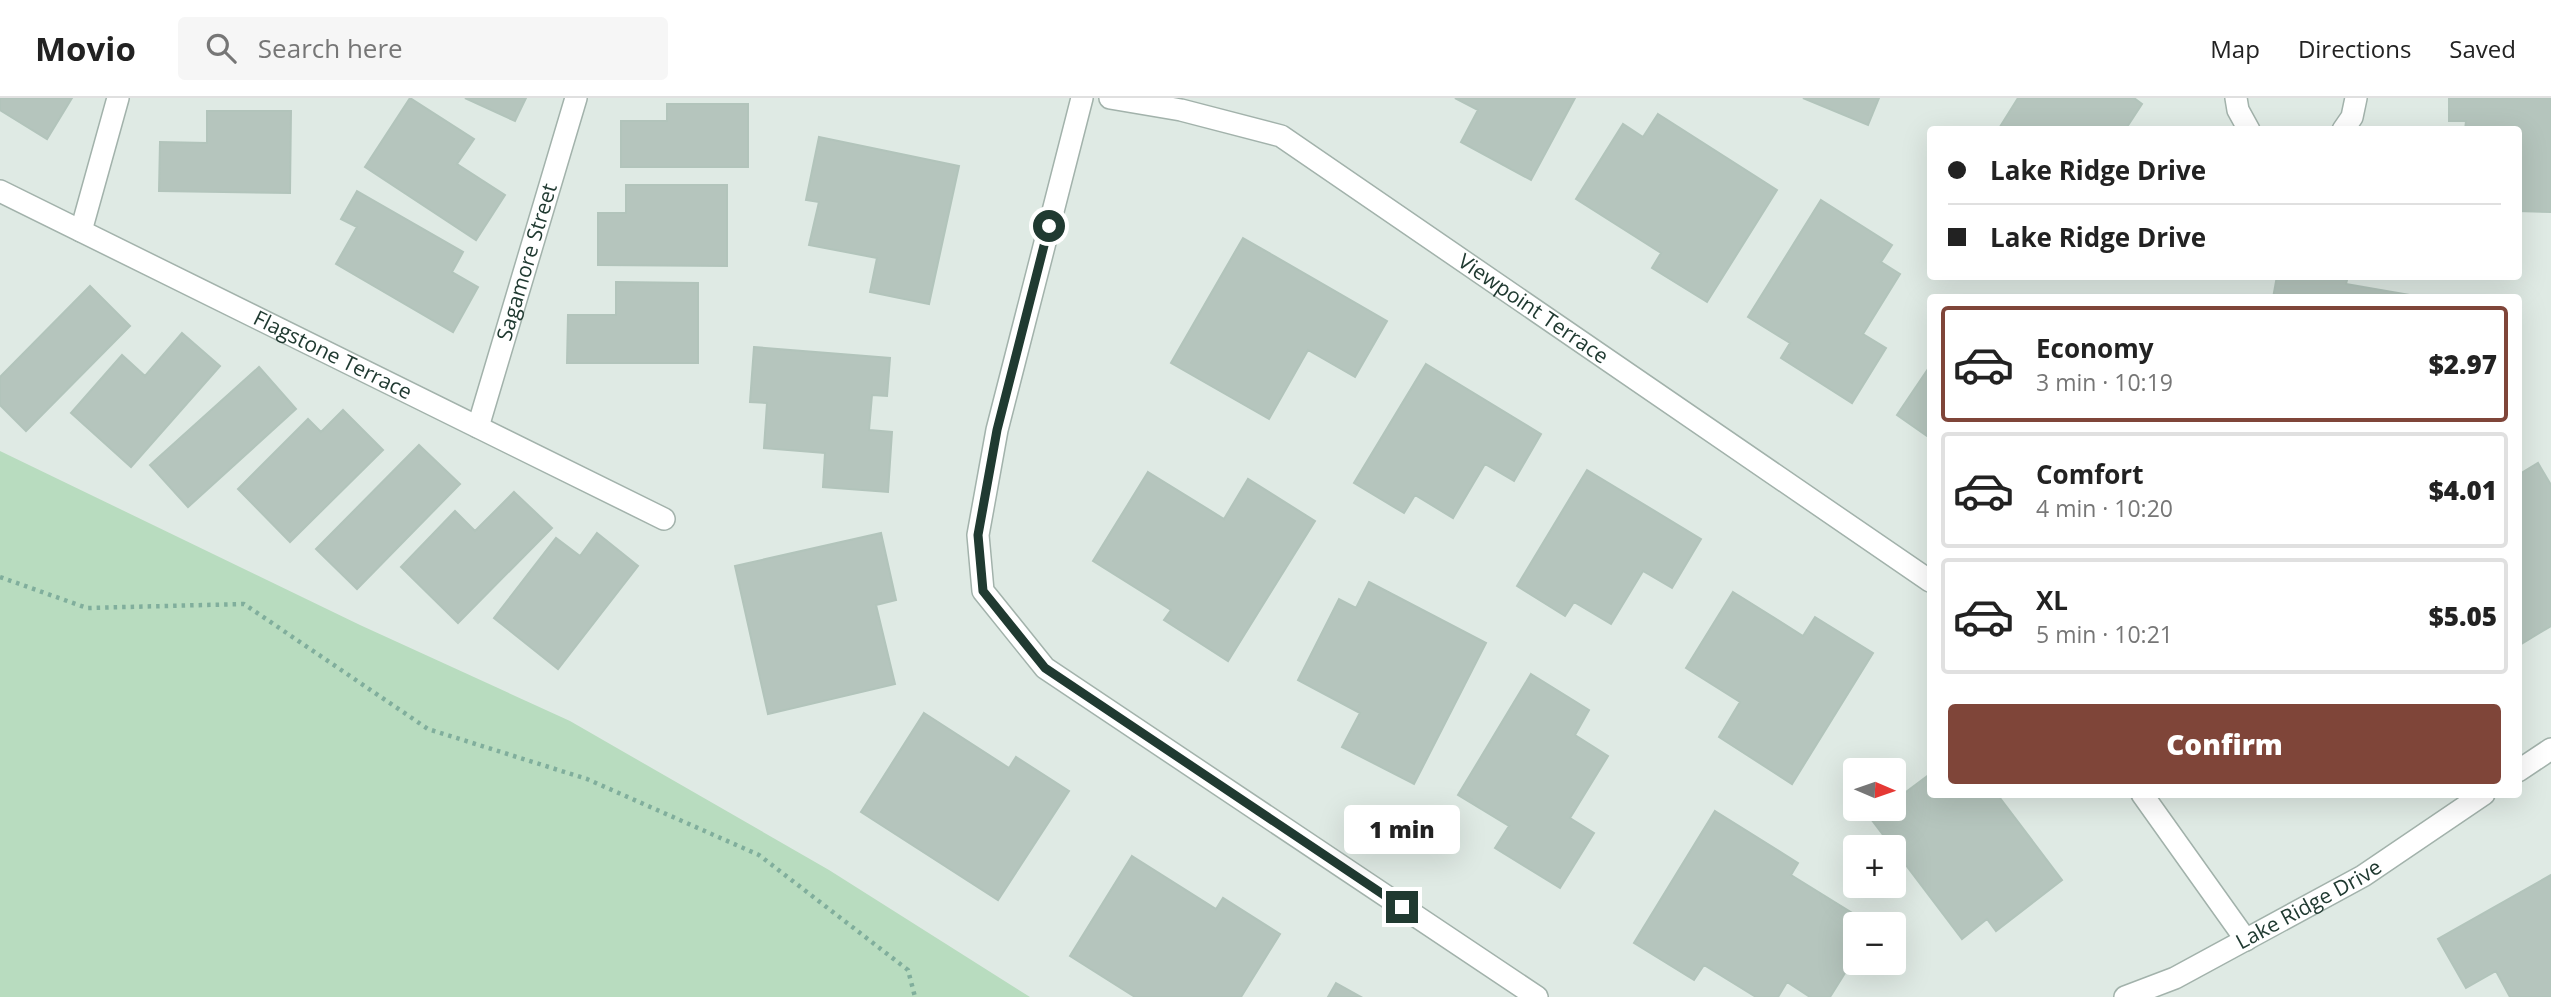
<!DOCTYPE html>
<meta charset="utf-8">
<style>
:root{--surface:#fff;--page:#f6f6f6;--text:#222;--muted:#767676;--line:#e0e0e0;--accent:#7f4539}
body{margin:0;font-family:"Open Sans",sans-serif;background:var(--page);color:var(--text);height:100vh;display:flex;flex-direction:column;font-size:26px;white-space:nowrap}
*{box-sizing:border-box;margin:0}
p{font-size:23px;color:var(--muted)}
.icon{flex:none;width:38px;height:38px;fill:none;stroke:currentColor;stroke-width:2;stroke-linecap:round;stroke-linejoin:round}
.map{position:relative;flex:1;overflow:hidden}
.side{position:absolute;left:1927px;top:196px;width:595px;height:504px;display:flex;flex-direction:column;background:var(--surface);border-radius:7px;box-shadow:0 7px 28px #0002}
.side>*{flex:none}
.guide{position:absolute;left:1927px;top:28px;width:595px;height:154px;border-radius:7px;box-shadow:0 7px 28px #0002;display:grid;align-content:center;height:154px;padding:0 21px;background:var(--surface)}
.needle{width:46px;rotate:92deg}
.controls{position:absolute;left:1843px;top:660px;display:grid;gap:14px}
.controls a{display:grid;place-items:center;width:63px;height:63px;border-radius:7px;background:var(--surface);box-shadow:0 7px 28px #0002;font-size:35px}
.end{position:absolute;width:32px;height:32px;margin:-16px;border:9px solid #203a31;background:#fff;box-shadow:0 0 0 4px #fff}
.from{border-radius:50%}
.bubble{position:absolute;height:49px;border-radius:7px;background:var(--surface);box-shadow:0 7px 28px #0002;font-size:23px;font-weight:800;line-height:49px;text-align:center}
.guide b{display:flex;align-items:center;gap:24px;height:66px;font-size:26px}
.guide b+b{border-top:2px solid var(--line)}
.guide i{width:18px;height:18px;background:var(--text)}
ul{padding:12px 0 0;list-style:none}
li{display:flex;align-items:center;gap:21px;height:116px;margin:0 14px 10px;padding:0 7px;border:4px solid var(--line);border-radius:7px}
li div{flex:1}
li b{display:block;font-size:26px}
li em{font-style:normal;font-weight:800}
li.selected{border-color:var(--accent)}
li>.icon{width:63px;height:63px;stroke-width:1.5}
.button{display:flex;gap:14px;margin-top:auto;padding:14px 21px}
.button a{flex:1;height:80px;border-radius:7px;background:var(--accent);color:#fff;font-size:28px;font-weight:800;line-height:80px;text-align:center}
header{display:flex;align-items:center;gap:42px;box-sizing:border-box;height:98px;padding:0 35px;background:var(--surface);border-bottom:2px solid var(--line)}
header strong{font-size:33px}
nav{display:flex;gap:38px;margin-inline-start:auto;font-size:24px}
.search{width:490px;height:63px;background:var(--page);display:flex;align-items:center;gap:18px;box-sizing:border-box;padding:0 24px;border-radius:7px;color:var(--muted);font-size:26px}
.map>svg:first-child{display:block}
</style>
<header>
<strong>Movio</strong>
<div class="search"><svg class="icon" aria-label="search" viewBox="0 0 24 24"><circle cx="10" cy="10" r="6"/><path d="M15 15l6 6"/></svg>Search here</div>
<nav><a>Map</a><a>Directions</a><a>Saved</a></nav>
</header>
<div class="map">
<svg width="2551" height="899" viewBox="0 0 2551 899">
<rect width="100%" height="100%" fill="#dfeae4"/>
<path fill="#b8dcbf" d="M0,353l360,174 210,96 259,149 201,127h-1030z"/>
<path fill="#b5c5bd" stroke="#b2c4bb" stroke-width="2" d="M0,0h72l-25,41 -47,-29z
M410,0l64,41 -17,25 48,31 -29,45 -111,-73z
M465,0h61l-11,23z
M1455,0h120l-44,82 -70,-38 17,-32z
M1803,0h76l-11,27z
M2018,0h116l8,6 -17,26h-127z
M2449,0h102v114l-33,-1v-81h-53l1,-9h-17z
M667,6h81v63h-127v-46h46z
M207,13h84l-1,82 -131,-2 1,-49 47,1z
M1658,16l119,76 -70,112 -55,-34 9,-15 -85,-54 47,-75 20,13z
M819,39l140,29 -30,138 -59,-12 7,-34 -68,-13 10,-43 -13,-2z
M626,87h101v81l-129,-1v-52h28z
M357,93l106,61 -11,20 26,15 -25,45 -117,-68 21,-37 -16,-8z
M1821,102l71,45 -11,17 19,12 -37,60 23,14 -34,55 -71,-45 9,-15 -42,-26z
M1243,140l144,83 -32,56 -47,-27 -39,69 -98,-56z
M2277,178h71l-2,8 81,14h-154z
M616,184l82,1v80h-131l1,-48h48z
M90,188l40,40 -104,105 -26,-26v-28z
M182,235l38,33 -89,101 -60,-54 51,-58 23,21z
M754,249l136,11 -3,38 -15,-1 -3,35 23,2 -4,60 -65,-5 2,-34 -61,-5 3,-45 -17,-1z
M1426,266l115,70 -27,47 -29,-17 -32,54 -38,-23 -11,18 -50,-30z
M1930,268v72l-33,-23z
M259,269l37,42 -108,98 -38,-42z
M343,312l40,40 -93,92 -52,-53 70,-70 13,13z
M419,347l41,39 -103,105 -41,-40z
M2538,365l13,22v141l-33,20v-171z
M1587,372l114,69 -29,49 -29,-17 -32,53 -37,-22 -9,14 -48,-30z
M1148,374l76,47 24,-40 67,42 -87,140 -64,-41 7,-10 -78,-49z
M514,394l38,36 -94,95 -57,-56 54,-56 20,20z
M597,435l41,33 -80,103 -64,-51 62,-80 24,18z
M881,435l15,67 -20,5 19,79 -127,30 -33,-148z
M1369,484l117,61 -72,141 -72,-37 18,-34 -62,-33 41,-81 17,9z
M1733,494l70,44 12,-19 58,36 -81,131 -73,-47 21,-35 -54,-34z
M1531,576l58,36 -14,25 33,21 -38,62 24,15 -34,55 -65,-40 14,-22 -51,-31z
M924,615l85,55 7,-11 53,34 -71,109 -137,-88z
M1930,676v20h75l-5,4 62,82 -66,51 -9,-12 -25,20 -91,-120 13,-11h10v-7z
M1715,713l83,52 -7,12 79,49h-15v33l-25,40h-20l-23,-15 -9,15h-22l-52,-32 -10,15 -60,-37z
M1132,758l84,53 7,-11 57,36 -39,63h-106l-65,-41z
M2551,777v122h-41l-14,-26 -30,17 -28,-49z
M1336,885l25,14h-33z"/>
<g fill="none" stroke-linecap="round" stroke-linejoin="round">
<g stroke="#a2b2ab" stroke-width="24">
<g id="street">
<path d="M1082,0l-85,332 -19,105 5,56 62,77 492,329"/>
<path id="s1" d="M1110,0l71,12 100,26 649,445"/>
<path d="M2236,0l2,12 11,20"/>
<path d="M2343,32l9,-13 4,-19"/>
<path id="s2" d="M0,93l664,328"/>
<path d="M81,133l37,-133"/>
<path id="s3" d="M478,329l98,-329"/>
<path d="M2518,673l33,-22"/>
<path d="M2142,696l104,146"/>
<path id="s4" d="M2125,899l50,-19 188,-102 121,-82"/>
</g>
</g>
<path stroke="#80ae9c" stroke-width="4.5" stroke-dasharray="3.5 5" stroke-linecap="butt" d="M0,479l87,31 157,-4 184,125 159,50 172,76 149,115 7,27"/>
<use href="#street" stroke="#fff" stroke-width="21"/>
</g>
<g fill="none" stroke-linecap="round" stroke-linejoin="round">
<path stroke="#203a31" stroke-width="9" d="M1049,128l-52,204 -19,105 5,56 62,77 357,239"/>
</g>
<g text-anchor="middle" stroke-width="6" stroke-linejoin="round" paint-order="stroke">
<g font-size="21" fill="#203a31" stroke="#eff7f3">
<text dy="7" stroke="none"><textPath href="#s3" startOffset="172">Sagamore Street</textPath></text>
<text dy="7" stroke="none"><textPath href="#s1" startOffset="481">Viewpoint Terrace</textPath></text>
<text dy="7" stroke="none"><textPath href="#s2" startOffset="371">Flagstone Terrace</textPath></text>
<text dy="7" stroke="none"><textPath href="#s4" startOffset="206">Lake Ridge Drive</textPath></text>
</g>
</g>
</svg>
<div class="controls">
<a><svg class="needle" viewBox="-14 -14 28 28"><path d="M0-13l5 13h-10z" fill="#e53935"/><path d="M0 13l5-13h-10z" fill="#767676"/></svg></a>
<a>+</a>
<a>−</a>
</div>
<i class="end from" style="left:1049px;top:128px"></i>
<i class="end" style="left:1402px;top:809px"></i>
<div class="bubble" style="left:1344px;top:707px;width:116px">1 min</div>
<div class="guide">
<b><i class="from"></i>Lake Ridge Drive</b>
<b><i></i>Lake Ridge Drive</b>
</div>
<section class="side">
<ul>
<li class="selected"><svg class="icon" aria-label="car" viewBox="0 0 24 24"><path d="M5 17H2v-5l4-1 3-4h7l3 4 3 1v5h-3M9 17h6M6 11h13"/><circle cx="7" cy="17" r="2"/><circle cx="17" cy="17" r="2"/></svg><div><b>Economy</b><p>3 min · 10:19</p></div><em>$2.97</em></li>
<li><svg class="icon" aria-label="car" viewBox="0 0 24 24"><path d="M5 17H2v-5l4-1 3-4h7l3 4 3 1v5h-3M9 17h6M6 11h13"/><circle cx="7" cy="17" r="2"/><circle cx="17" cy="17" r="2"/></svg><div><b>Comfort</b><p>4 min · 10:20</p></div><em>$4.01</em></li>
<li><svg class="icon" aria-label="car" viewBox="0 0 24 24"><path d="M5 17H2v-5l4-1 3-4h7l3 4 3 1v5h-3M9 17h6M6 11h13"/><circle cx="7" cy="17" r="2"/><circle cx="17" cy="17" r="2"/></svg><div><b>XL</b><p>5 min · 10:21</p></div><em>$5.05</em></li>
</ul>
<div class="button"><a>Confirm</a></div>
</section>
</div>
